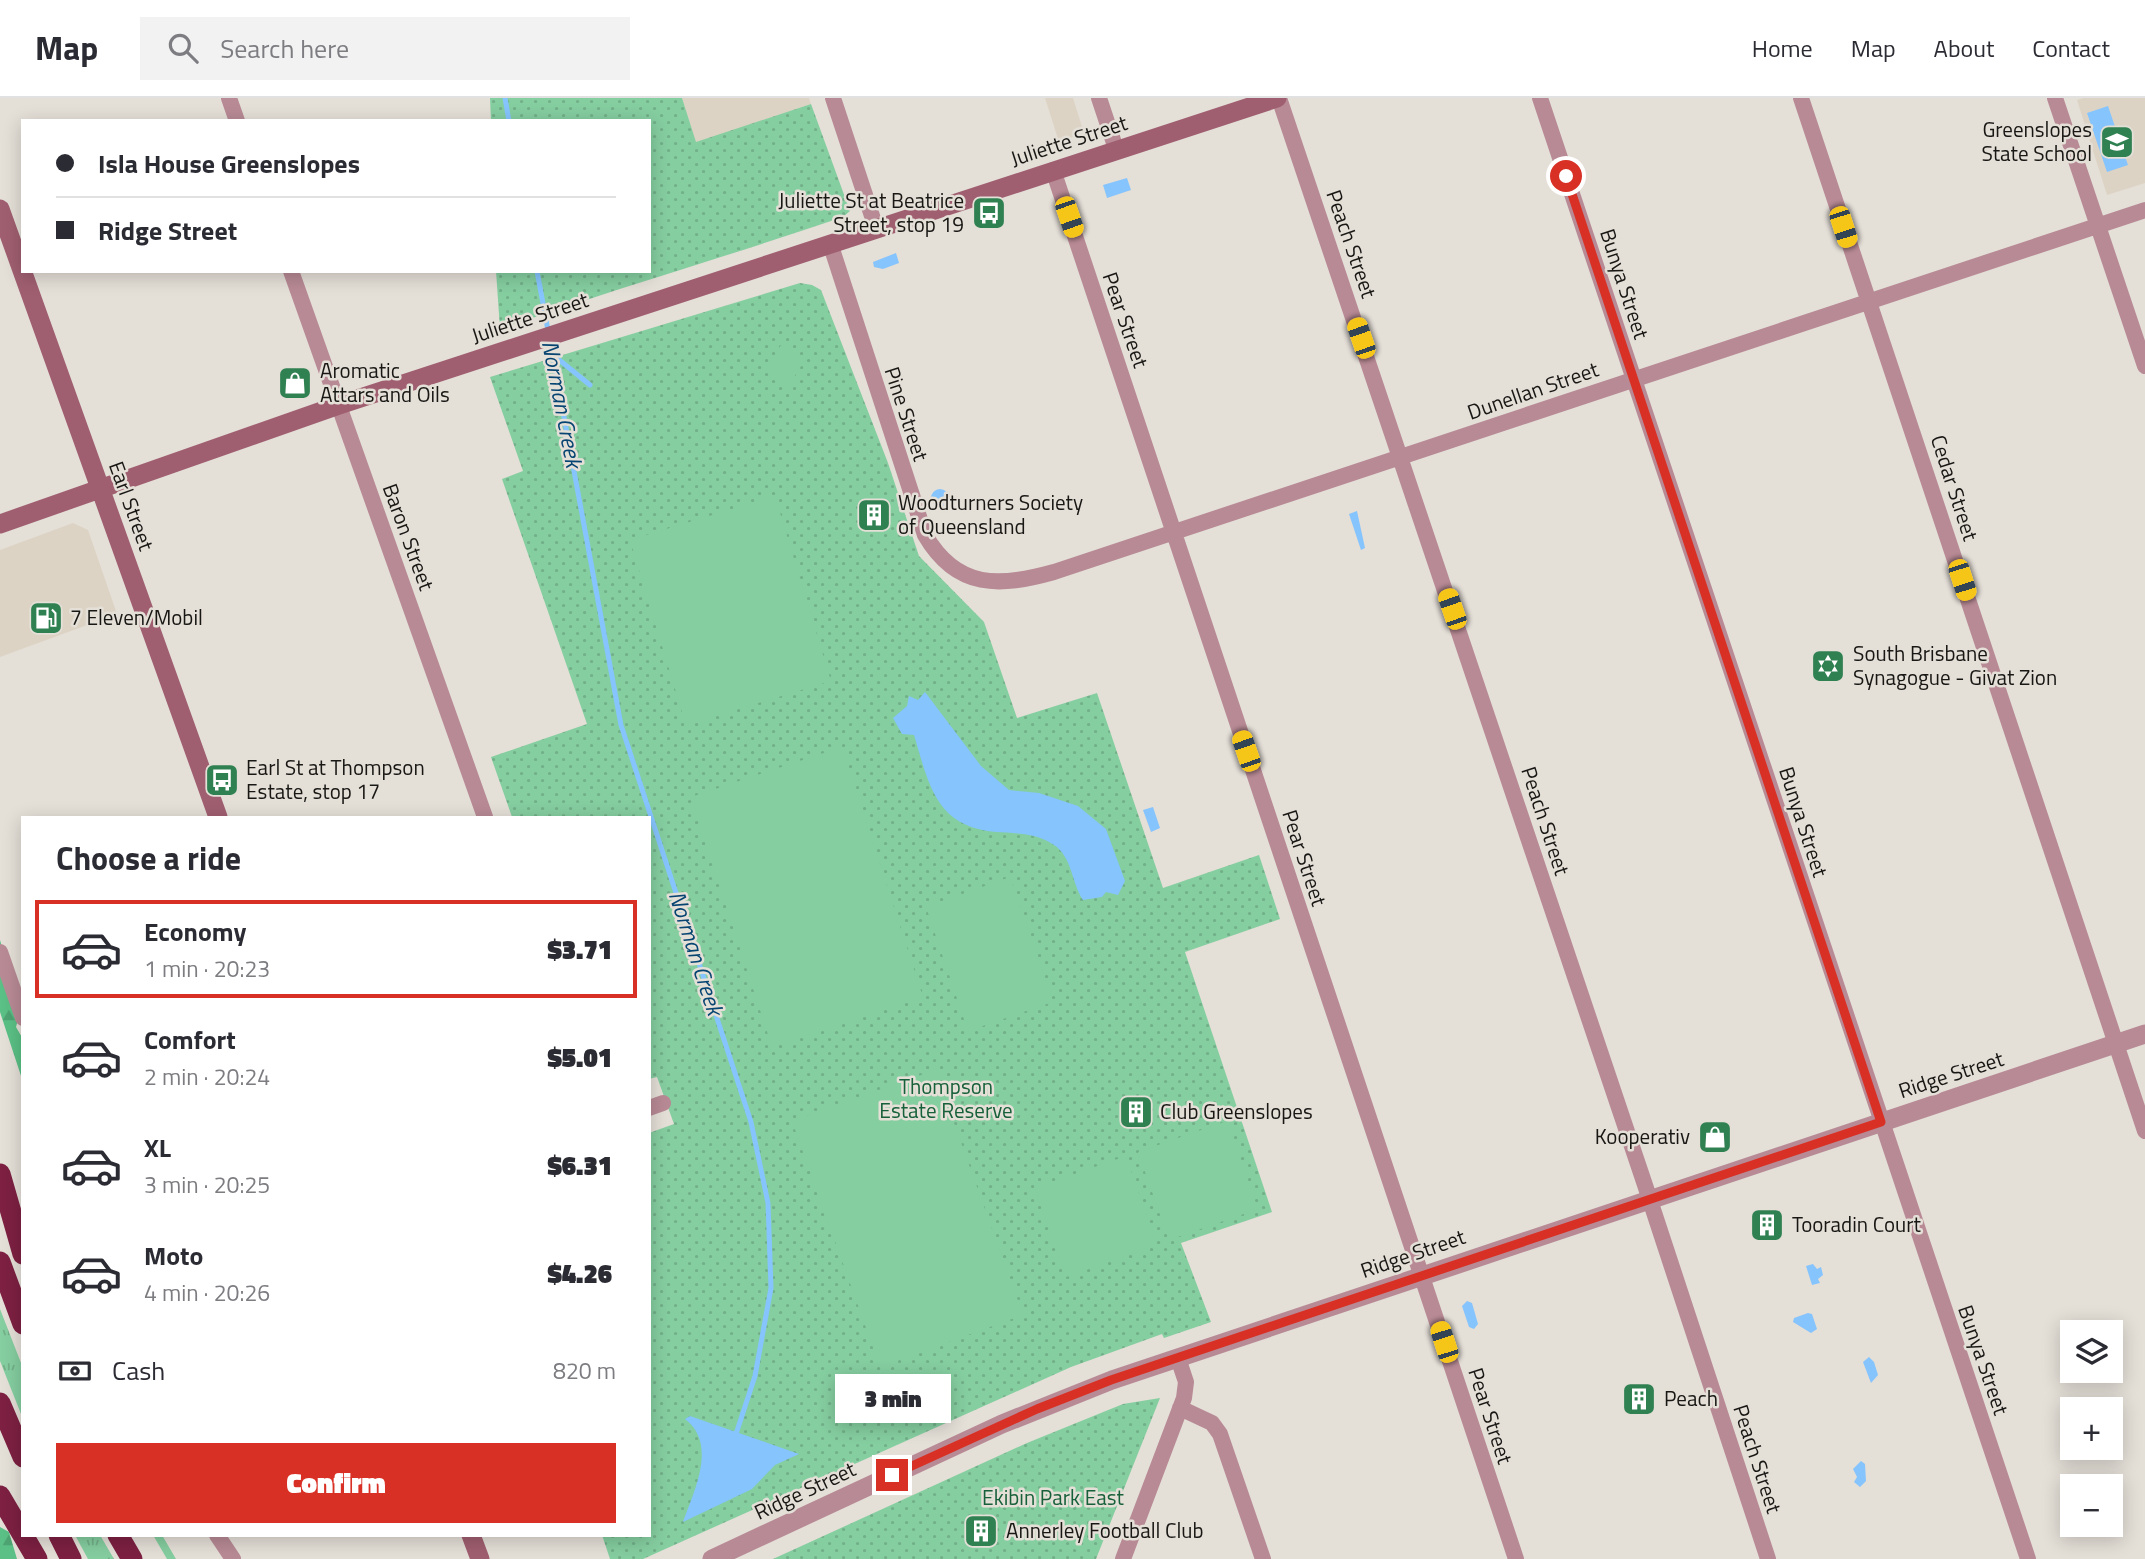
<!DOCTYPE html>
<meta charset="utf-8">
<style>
:root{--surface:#fff;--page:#f2f2f3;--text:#2b2b33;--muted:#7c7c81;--line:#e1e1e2;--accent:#d93025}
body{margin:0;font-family:"Titillium Web",sans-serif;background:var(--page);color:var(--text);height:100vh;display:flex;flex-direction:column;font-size:26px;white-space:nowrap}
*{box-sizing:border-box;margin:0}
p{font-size:23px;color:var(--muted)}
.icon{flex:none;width:38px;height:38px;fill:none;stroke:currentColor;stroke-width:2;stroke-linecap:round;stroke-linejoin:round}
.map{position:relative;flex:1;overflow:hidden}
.sheet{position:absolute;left:21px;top:718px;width:630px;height:721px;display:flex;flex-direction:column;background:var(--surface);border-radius:0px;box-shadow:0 4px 18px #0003}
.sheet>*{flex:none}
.top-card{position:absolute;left:21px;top:21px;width:630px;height:154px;border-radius:0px;box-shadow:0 4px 18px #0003;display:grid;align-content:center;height:154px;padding:0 35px;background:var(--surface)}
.fabs{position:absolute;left:2060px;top:1222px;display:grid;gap:14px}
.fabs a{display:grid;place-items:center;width:63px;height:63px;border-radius:0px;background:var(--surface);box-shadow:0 4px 18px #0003;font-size:35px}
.end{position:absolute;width:32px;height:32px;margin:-16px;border:9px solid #d93025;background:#fff;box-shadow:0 0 0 4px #fff}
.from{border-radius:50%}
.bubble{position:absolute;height:49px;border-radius:0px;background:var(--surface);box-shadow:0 4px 18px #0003;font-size:23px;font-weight:800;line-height:49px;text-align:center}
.car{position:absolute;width:21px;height:42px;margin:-21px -10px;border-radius:9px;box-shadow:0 0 5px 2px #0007;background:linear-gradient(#f5c518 24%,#345 0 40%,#f5c518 0 76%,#345 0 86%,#f5c518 0)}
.top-card b{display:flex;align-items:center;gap:24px;height:66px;font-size:26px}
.top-card b+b{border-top:2px solid var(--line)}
.top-card i{width:18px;height:18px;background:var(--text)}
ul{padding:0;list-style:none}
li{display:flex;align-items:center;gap:21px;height:98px;margin:0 14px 10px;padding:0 21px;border:4px solid transparent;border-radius:0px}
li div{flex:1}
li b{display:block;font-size:26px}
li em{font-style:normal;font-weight:800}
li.selected{border-color:var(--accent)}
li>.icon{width:63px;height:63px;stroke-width:1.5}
h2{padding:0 35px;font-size:32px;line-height:84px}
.pay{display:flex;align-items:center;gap:18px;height:77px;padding:0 35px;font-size:26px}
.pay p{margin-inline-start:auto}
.cta{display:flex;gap:14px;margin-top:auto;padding:14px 35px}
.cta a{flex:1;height:80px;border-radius:0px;background:var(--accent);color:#fff;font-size:28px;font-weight:800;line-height:80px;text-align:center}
header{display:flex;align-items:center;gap:42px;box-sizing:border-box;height:98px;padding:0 35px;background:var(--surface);border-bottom:2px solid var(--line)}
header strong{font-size:33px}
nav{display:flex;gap:38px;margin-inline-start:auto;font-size:24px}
.search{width:490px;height:63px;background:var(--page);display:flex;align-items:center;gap:18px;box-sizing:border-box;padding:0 24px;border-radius:0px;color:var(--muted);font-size:26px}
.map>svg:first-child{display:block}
</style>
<header>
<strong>Map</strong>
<div class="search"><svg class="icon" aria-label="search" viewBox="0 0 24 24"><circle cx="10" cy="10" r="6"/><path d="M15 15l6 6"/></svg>Search here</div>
<nav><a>Home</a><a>Map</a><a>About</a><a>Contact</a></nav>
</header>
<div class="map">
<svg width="2145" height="1461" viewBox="0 0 2145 1461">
<defs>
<pattern id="grass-tufts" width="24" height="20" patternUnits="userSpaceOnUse" patternTransform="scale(1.75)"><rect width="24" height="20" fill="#85cea0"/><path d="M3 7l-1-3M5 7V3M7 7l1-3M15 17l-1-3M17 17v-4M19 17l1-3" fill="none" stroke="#72b089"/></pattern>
<pattern id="forest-firs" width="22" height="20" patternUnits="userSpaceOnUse" patternTransform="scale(1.75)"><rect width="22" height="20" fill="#5bc085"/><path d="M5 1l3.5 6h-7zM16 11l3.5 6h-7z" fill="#4ea472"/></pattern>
<pattern id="park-dots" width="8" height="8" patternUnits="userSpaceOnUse" patternTransform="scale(1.75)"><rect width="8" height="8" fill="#85cea0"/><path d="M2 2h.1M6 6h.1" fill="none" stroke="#72b089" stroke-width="1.8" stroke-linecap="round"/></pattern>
</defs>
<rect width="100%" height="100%" fill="#e4dfd7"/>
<path fill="#dcd3c4" d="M682,0h127l2,6 -115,39z
M1045,0h28l11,35 -25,9z
M2083,0h62v85l-38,12 -30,-95z
M73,425l15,7 29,84 -117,43v-107z"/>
<path fill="url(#grass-tufts)" d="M0,1211l23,59v51l-23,-58z
M75,1437h25l14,24h-26z
M153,1437h9l14,24h-9z"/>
<path fill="url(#forest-firs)" d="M0,842l20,73 -4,14 7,12v43l-23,-70z
M0,1429l9,5 8,27h-17z"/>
<path fill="url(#park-dots)" d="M490,0h192l14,44 115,-38 39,107 -7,6c-114,39 -229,72 -343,112l-4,-58h153v-150h-158z
M800,185l12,2 9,5 67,173 31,93 65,66 33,96 80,-25 66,195 96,-33 21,64 -95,33 87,260 -91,31 30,79 -47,16 -2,-4 -91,33 -428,192h-33l-8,-24h47v-402l25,-9 -17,-47 -8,2v-262h-137l-21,-60 96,-33 -85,-245 21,-8 -33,-94z
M1160,1300l-64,161h-323l254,-116 96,-39z"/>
<path fill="#85cea0" d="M781,247l24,15 -16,25 -24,-15z
M775,398l56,185 -145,44 -56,-185z
M842,649l81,250 -151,50 -81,-250z
M1010,779l43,125 -85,29 -42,-124z
M935,972l88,245 -143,52 -88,-246z
M1227,1023l31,88 -89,31 -31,-88z
M1126,1058l31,89 -91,32 -31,-89z"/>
<path fill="#86c4fd" d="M2108,8l20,59 -21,7 -20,-59z
M1127,80l4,12 -24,8 -4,-13z
M896,155l3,10 -16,6 -9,-2 -1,-5z
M931 400a9 9 0 1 1 18 0a9 9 0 1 1-18 0Z
M1357,413l8,37 -4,2 -12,-36z
M925,594l56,74 28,24 30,3 39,13 28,23 19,52 -7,14 -12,-3 -4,5 -19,3c-13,-20 -10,-46 -34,-58 -15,-9 -36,-9 -53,-10 -60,-5 -67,-47 -82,-97l-12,-1 -9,-16 14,-12 2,-10 9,4z
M1153,709l7,21 -9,4 -8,-22z
M1813,1166l4,5 4,-2 2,8 -5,4 2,4 -8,2 -6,-19z
M1467,1203l5,2 6,21 -4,5 -5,-2 -7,-21z
M1808,1215l4,1 5,15 -6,4 -18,-11 1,-4z
M1869,1259l5,5 4,13 -7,8 -8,-21z
M690,1318l109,38 -24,11 -23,24 -69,33c11,-31 35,-78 2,-103z
M1861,1363l4,3 1,17 -6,6 -6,-5 3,-5 -4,-8z"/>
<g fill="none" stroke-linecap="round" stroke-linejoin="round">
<path stroke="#86c4fd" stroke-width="5" d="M505,0l4,23
M537,173l84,454 130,397 17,81 3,85 -16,88 -20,61
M552,256l38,31"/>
<path stroke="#b88a95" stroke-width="16" d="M229,0l8,23
M833,0l43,130
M1099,0l17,51
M1279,0l366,1087 123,374
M1540,0l488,1461
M1801,0l344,1033
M2055,0l90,268
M1053,72l463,1389
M830,145l95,292c32,55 75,52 129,37l1091,-362
M291,173l194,546
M0,854l23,66
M649,1010l14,-5
M1180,1310l32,15 8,11 43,125
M217,1437l16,24
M1123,1461l61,-161 2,-16 -8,-24"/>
<path stroke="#b88a95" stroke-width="19" d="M712,1461l290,-135 110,-44 1033,-346"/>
<path stroke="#a05f71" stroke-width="19" d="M0,111l218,608
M0,426l339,-119 938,-307
M471,1437l9,24"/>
<path stroke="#7d2042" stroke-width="21" d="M0,1076l23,80
M0,1164l23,62
M0,1305l23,54
M0,1398l37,63
M59,1437l12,24
M118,1437l14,24"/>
</g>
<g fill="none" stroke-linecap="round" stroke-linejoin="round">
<path stroke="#d93025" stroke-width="9" d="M892,1377l145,-66 74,-29 770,-258 -315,-946"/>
</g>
<defs>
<g id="school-square" transform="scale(1.75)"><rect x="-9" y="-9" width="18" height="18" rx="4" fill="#308152" stroke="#e4dfd7"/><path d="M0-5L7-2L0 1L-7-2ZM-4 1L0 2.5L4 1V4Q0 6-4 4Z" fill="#fff"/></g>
<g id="bus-square" transform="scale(1.75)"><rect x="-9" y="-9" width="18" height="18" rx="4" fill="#308152" stroke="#e4dfd7"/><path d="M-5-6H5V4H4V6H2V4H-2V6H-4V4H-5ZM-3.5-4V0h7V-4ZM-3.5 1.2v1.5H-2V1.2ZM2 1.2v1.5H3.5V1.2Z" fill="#fff"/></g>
<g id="shop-square" transform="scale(1.75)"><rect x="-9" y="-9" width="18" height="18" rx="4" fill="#308152" stroke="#e4dfd7"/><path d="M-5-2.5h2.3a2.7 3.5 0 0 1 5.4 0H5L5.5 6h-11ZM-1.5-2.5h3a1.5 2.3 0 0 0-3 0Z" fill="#fff"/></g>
<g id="building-square" transform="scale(1.75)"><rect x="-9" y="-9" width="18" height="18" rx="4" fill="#308152" stroke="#e4dfd7"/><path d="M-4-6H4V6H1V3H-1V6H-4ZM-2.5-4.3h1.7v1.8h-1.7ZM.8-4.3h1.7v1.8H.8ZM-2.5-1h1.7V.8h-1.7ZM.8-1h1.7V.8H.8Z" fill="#fff"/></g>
<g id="fuel-square" transform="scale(1.75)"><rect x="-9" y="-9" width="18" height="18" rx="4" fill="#308152" stroke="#e4dfd7"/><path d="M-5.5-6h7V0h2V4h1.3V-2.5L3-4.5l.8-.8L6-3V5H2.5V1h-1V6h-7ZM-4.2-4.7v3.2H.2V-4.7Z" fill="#fff"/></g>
<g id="synagogue-square" transform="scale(1.75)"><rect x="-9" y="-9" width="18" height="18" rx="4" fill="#308152" stroke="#e4dfd7"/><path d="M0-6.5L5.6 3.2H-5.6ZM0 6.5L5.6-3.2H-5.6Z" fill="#fff"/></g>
</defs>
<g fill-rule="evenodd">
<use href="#school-square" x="2117" y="44"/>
<use href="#bus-square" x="989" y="115"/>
<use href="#shop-square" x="295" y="285"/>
<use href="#building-square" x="874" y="417"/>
<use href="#fuel-square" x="46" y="520"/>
<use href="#synagogue-square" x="1828" y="568"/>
<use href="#bus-square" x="222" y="682"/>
<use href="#building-square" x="1136" y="1014"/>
<use href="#shop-square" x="1715" y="1039"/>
<use href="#building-square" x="1767" y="1127"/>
<use href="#building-square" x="1639" y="1301"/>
<use href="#building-square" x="981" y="1433"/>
</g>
<g text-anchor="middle" stroke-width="5" stroke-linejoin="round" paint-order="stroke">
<g font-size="21" fill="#181714" stroke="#e4dfd7" text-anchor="start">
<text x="2092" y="39" text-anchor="end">Greenslopes<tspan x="2092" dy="24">State School</tspan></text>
<text x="964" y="110" text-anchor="end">Juliette St at Beatrice<tspan x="964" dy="24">Street, stop 19</tspan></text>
<text x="320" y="280">Aromatic<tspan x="320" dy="24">Attars and Oils</tspan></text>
<text x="898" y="412">Woodturners Society<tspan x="898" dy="24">of Queensland</tspan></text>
<text x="70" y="527">7 Eleven/Mobil</text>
<text x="1853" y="563">South Brisbane<tspan x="1853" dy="24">Synagogue - Givat Zion</tspan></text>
<text x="246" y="677">Earl St at Thompson<tspan x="246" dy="24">Estate, stop 17</tspan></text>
<text x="1160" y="1021">Club Greenslopes</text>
<text x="1690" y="1046" text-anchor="end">Kooperativ</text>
<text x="1792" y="1134">Tooradin Court</text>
<text x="1664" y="1308">Peach</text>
<text x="1006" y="1440">Annerley Football Club</text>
</g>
<g font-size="21" fill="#181714" stroke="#e4dfd7">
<text transform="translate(1069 43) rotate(-18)" y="7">Juliette Street</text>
<text transform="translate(1351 146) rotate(71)" y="7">Peach Street</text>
<text transform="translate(1624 186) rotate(72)" y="7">Bunya Street</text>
<text transform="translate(530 220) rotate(-18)" y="7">Juliette Street</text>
<text transform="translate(1125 222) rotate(71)" y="7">Pear Street</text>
<text transform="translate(1533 293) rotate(-19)" y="7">Dunellan Street</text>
<text transform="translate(906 316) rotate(72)" y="7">Pine Street</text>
<text transform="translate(1954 390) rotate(72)" y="7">Cedar Street</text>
<text transform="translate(131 408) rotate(70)" y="7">Earl Street</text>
<text transform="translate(408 439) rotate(70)" y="7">Baron Street</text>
<text transform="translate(1545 723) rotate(72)" y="7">Peach Street</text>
<text transform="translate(1803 724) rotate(72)" y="7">Bunya Street</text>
<text transform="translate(1304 760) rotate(72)" y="7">Pear Street</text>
<text transform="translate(1951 977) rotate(-18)" y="7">Ridge Street</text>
<text transform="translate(1413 1156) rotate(-19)" y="7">Ridge Street</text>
<text transform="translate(1983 1262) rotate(71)" y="7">Bunya Street</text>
<text transform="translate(1490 1318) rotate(72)" y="7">Pear Street</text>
<text transform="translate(1757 1361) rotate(72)" y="7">Peach Street</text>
<text transform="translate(805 1393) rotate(-25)" y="7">Ridge Street</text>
</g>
<g font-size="21" fill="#17613a" stroke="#e4dfd7">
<text x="946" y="996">Thompson<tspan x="946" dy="24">Estate Reserve</tspan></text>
<text x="1053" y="1407">Ekibin Park East</text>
</g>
<g font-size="23" font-style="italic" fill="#064471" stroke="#e4dfd7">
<text transform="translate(562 306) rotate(79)" y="8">Norman Creek</text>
<text transform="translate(696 855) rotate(72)" y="8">Norman Creek</text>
</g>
</g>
</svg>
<div class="fabs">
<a><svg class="icon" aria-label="layers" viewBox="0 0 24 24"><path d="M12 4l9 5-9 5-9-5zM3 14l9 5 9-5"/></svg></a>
<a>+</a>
<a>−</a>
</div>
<i class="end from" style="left:1566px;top:78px"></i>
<i class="end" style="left:892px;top:1377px"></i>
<div class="bubble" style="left:835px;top:1276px;width:116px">3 min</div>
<i class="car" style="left:1069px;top:119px;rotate:161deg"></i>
<i class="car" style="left:1843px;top:129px;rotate:162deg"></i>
<i class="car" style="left:1361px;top:240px;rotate:341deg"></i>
<i class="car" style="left:1962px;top:482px;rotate:162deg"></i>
<i class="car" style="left:1452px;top:511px;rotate:341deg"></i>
<i class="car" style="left:1246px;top:653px;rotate:341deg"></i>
<i class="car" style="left:1444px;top:1244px;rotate:342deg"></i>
<div class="top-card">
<b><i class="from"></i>Isla House Greenslopes</b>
<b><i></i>Ridge Street</b>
</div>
<section class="sheet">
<h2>Choose a ride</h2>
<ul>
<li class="selected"><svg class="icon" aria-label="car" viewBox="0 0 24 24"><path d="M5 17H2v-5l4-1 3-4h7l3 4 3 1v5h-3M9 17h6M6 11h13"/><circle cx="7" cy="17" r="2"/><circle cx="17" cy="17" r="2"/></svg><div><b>Economy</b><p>1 min · 20:23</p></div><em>$3.71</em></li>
<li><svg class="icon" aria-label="car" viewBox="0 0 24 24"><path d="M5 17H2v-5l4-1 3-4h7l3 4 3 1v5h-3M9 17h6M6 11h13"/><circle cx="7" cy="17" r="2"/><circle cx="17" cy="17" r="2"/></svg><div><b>Comfort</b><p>2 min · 20:24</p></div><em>$5.01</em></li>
<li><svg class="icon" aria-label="car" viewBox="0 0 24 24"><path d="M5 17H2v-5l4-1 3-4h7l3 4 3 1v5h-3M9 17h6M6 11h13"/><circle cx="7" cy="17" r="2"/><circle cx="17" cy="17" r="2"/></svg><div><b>XL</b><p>3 min · 20:25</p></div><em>$6.31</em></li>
<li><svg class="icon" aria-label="car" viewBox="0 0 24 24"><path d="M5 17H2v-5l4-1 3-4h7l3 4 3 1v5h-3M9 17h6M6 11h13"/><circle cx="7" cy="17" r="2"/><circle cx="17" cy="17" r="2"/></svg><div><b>Moto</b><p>4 min · 20:26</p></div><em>$4.26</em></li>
</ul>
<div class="pay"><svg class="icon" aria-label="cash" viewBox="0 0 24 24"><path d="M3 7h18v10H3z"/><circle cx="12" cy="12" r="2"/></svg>Cash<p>820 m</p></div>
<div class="cta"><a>Confirm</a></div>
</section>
</div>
